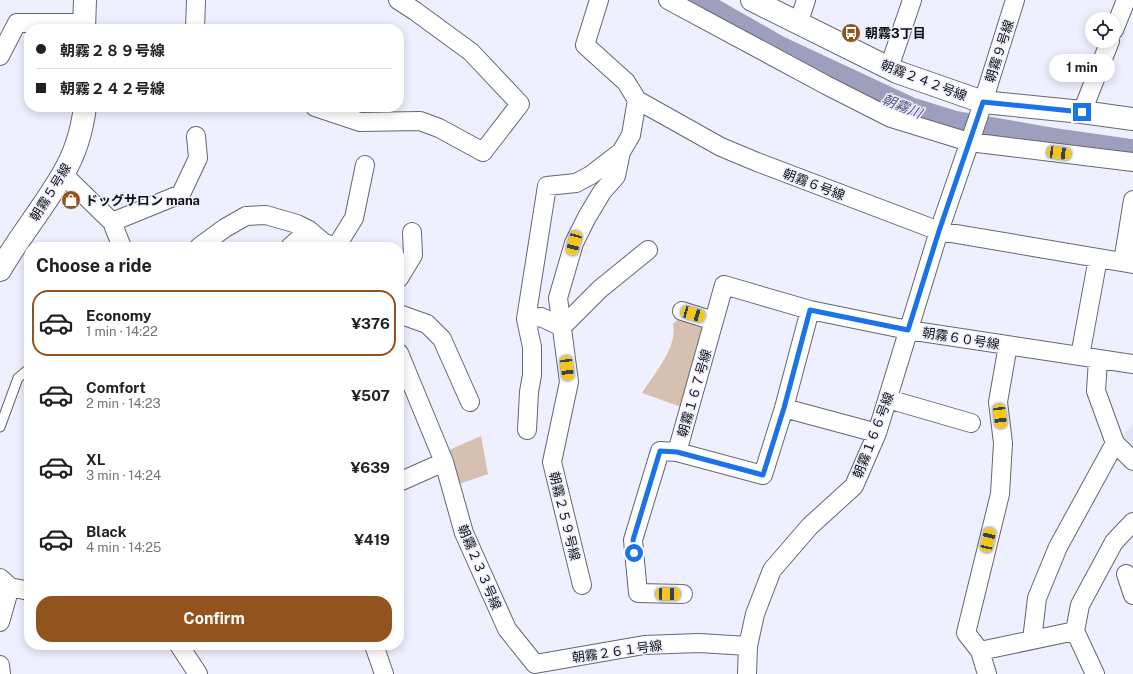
<!DOCTYPE html>
<meta charset="utf-8">
<style>
:root{--surface:#fff;--page:#f2f2f2;--text:#202124;--muted:#757577;--line:#e0e0e0;--accent:#93531c}
body{margin:0;font-family:"Public Sans","Noto Sans JP",sans-serif;background:var(--page);color:var(--text);height:100vh;display:flex;flex-direction:column;font-size:15px;white-space:nowrap}
*{box-sizing:border-box;margin:0}
p{font-size:13px;color:var(--muted)}
.icon{flex:none;width:22px;height:22px;fill:none;stroke:currentColor;stroke-width:2;stroke-linecap:round;stroke-linejoin:round}
.map{position:relative;flex:1;overflow:hidden}
.drawer{position:absolute;left:24px;top:242px;width:380px;height:408px;display:flex;flex-direction:column;background:var(--surface);border-radius:16px;box-shadow:0 2px 10px #0003}
.drawer>*{flex:none}
.top-card{position:absolute;left:24px;top:24px;width:380px;height:88px;border-radius:16px;box-shadow:0 2px 10px #0003;display:grid;align-content:center;height:88px;padding:0 12px;background:var(--surface)}
.tools{position:absolute;left:1085px;top:12px;display:grid;gap:8px}
.tools a{display:grid;place-items:center;width:36px;height:36px;border-radius:50%;background:var(--surface);box-shadow:0 2px 10px #0003;font-size:20px}
.end{position:absolute;width:18px;height:18px;margin:-9px;border:5px solid #1a73e8;background:#fff;box-shadow:0 0 0 2px #fff}
.from{border-radius:50%}
.bubble{position:absolute;height:28px;border-radius:14px;background:var(--surface);box-shadow:0 2px 10px #0003;font-size:13px;font-weight:700;line-height:28px;text-align:center}
.car{position:absolute;width:12px;height:24px;margin:-12px -6px;border-radius:5px;box-shadow:0 0 3px 1px #0007;background:linear-gradient(#f5c518 24%,#345 0 40%,#f5c518 0 76%,#345 0 86%,#f5c518 0)}
.top-card b{display:flex;align-items:center;gap:14px;height:38px;font-size:15px}
.top-card b+b{border-top:1px solid var(--line)}
.top-card i{width:10px;height:10px;background:var(--text)}
ul{padding:0;list-style:none}
li{display:flex;align-items:center;gap:12px;height:66px;margin:0 8px 6px;padding:0 4px;border:2px solid transparent;border-radius:16px}
li div{flex:1}
li b{display:block;font-size:15px}
li em{font-style:normal;font-weight:700}
li.active{border-color:var(--accent)}
li>.icon{width:36px;height:36px;stroke-width:1.5}
h2{padding:0 12px;font-size:18px;line-height:48px}
.primary-button{display:flex;gap:8px;margin-top:auto;padding:8px 12px}
.primary-button a{flex:1;height:46px;border-radius:16px;background:var(--accent);color:#fff;font-size:16px;font-weight:700;line-height:46px;text-align:center}
.map>svg:first-child{display:block}
</style>
<div class="map">
<svg width="1133" height="674" viewBox="0 0 1133 674">
<rect width="100%" height="100%" fill="#eff0ff"/>
<path fill="#e2e3f9" d="M1133,423v23l-10,-10z"/>
<path fill="#d5c0b1" d="M679,318l25,7 -23,82 -39,-14c12,-19 36,-46 31,-69z
M481,436l7,38 -29,10 -10,-34z"/>
<g fill="none" stroke-linecap="round" stroke-linejoin="round">
<path stroke="#9d9fbd" stroke-width="27" d="M692,0l86,49 133,62 42,13 98,17 82,12"/>
<g stroke="#656672" stroke-width="11">
<path id="service" d="M0,427l18,-49 11,-9"/>
</g>
<g stroke="#656672" stroke-width="20">
<path id="minor" d="M599,0l-14,45 41,37 11,18 84,47 36,15 182,69 194,33
M668,0l158,85 65,33 78,24 164,20
M798,24l8,-24
M195,29l1,-29
M1114,30l12,-30
M0,56l17,-33h67
M889,68l23,-68
M315,107l45,15 60,-1 19,7 44,24 37,-48 -49,-52 -56,-41 -17,-11
M1082,112l28,-71
M621,152l-30,23 -15,8 -29,3 -21,133 15,-2 21,10 38,-38 48,-39
M63,174l49,48 10,25
M112,222l69,-28 17,-36 -2,-22
M199,247l26,-19 21,-12 20,-1 31,9 12,6 14,12 11,5
M290,247l19,-17
M336,247l18,-29 11,-53
M1123,262l10,-62
M399,278l14,-23 -1,-23
M810,310l-26,98 -21,67 -86,-23 47,-167 86,25 98,20 225,34
M682,311l32,10
M399,314l28,10 15,15 28,63
M526,319l6,28v28l-3,17 -2,38
M399,353l45,109
M1080,356l18,-98
M1098,359l-2,32 19,52 18,18
M888,399l83,24
M784,408l93,25
M677,452l-17,-1 -27,89 5,53 45,1
M399,482l45,-20 20,71 43,96 28,35 109,-19 55,-2 49,3
M1126,574l7,21
M0,578l10,9 19,4
M582,585l-30,-123 17,-80 -11,-84 16,-55 13,-26 15,-25 14,-16 5,-24 10,-17 6,-35
M0,622l10,-35
M1032,640l5,-42 21,-51 57,-104
M179,645l19,29
M374,645l10,29
M980,651l95,-20
M0,665l1,9
M747,674l1,-28 7,-32 17,-44 38,-44 44,-40 23,-53 62,-202 39,-113 37,-118
M987,674l-7,-23 -14,-18 34,-139 3,-51 -5,-41 10,-57
M1095,674l-20,-43 5,-26 34,-63 19,-20"/>
</g>
<g stroke="#656672" stroke-width="24">
<path id="tertiary" d="M752,0l145,72 86,30 99,10 51,7
M84,29l1,-29
M0,270c19,-33 44,-63 63,-96 12,-20 19,-44 22,-67"/>
</g>
<use href="#service" stroke="#fff" stroke-width="9"/>
<use href="#minor" stroke="#fff" stroke-width="18"/>
<use href="#tertiary" stroke="#fff" stroke-width="22"/>
</g>
<g fill="none" stroke-linecap="round" stroke-linejoin="round">
<path stroke="#1a73e8" stroke-width="5" d="M634,553l-1,-13 27,-89 17,1 86,23 21,-67 26,-98 98,20 31,-99 44,-129 99,10"/>
</g>
<defs>
<g id="bus-disc" transform="scale(1)"><circle r="9.5" fill="#93531c" stroke="#eff0ff"/><path d="M-5-6H5V4H4V6H2V4H-2V6H-4V4H-5ZM-3.5-4V0h7V-4ZM-3.5 1.2v1.5H-2V1.2ZM2 1.2v1.5H3.5V1.2Z" fill="#fff"/></g>
<g id="shop-disc" transform="scale(1)"><circle r="9.5" fill="#93531c" stroke="#eff0ff"/><path d="M-5-2.5h2.3a2.7 3.5 0 0 1 5.4 0H5L5.5 6h-11ZM-1.5-2.5h3a1.5 2.3 0 0 0-3 0Z" fill="#fff"/></g>
</defs>
<g fill-rule="evenodd">
<use href="#bus-disc" x="851" y="33"/>
<use href="#shop-disc" x="71" y="200"/>
</g>
<g text-anchor="middle" stroke-width="3" stroke-linejoin="round" paint-order="stroke">
<g font-size="13" font-weight="bold" fill="#0f0f14" stroke="#eff0ff" text-anchor="start">
<text x="865" y="38">朝霧3丁目</text>
<text x="85" y="205">ドッグサロン mana</text>
</g>
<g font-size="13" fill="#0f0f14" stroke="#eff0ff">
<text transform="translate(999 51) rotate(-72)" y="5">朝霧９号線</text>
<text transform="translate(924 80) rotate(21)" y="5">朝霧２４２号線</text>
<text transform="translate(814 184) rotate(21)" y="5">朝霧６号線</text>
<text transform="translate(50 192) rotate(-58)" y="5">朝霧５号線</text>
<text transform="translate(961 338) rotate(9)" y="5">朝霧６０号線</text>
<text transform="translate(694 393) rotate(-74)" y="5">朝霧１６７号線</text>
<text transform="translate(873 435) rotate(-69)" y="5">朝霧１６６号線</text>
<text transform="translate(565 516) rotate(76)" y="5">朝霧２５９号線</text>
<text transform="translate(480 567) rotate(67)" y="5">朝霧２３３号線</text>
<text transform="translate(617 651) rotate(-8)" y="5">朝霧２６１号線</text>
</g>
<g font-size="14" font-style="italic" fill="#51517f" stroke="#eff0ff">
<text transform="translate(902 106) rotate(22)" y="5">朝霧川</text>
</g>
</g>
</svg>
<div class="tools">
<a><svg class="icon" aria-label="locate" viewBox="0 0 24 24"><circle cx="12" cy="12" r="6"/><path d="M12 2v4M12 18v4M2 12h4M18 12h4"/></svg></a>
</div>
<i class="end from" style="left:634px;top:553px"></i>
<i class="end" style="left:1082px;top:112px"></i>
<div class="bubble" style="left:1049px;top:54px;width:66px">1 min</div>
<i class="car" style="left:1059px;top:153px;rotate:97deg"></i>
<i class="car" style="left:574px;top:243px;rotate:195deg"></i>
<i class="car" style="left:693px;top:314px;rotate:106deg"></i>
<i class="car" style="left:567px;top:368px;rotate:173deg"></i>
<i class="car" style="left:1000px;top:416px;rotate:173deg"></i>
<i class="car" style="left:988px;top:540px;rotate:13deg"></i>
<i class="car" style="left:668px;top:594px;rotate:91deg"></i>
<div class="top-card">
<b><i class="from"></i>朝霧２８９号線</b>
<b><i></i>朝霧２４２号線</b>
</div>
<section class="drawer">
<h2>Choose a ride</h2>
<ul>
<li class="active"><svg class="icon" aria-label="car" viewBox="0 0 24 24"><path d="M5 17H2v-5l4-1 3-4h7l3 4 3 1v5h-3M9 17h6M6 11h13"/><circle cx="7" cy="17" r="2"/><circle cx="17" cy="17" r="2"/></svg><div><b>Economy</b><p>1 min · 14:22</p></div><em>¥376</em></li>
<li><svg class="icon" aria-label="car" viewBox="0 0 24 24"><path d="M5 17H2v-5l4-1 3-4h7l3 4 3 1v5h-3M9 17h6M6 11h13"/><circle cx="7" cy="17" r="2"/><circle cx="17" cy="17" r="2"/></svg><div><b>Comfort</b><p>2 min · 14:23</p></div><em>¥507</em></li>
<li><svg class="icon" aria-label="car" viewBox="0 0 24 24"><path d="M5 17H2v-5l4-1 3-4h7l3 4 3 1v5h-3M9 17h6M6 11h13"/><circle cx="7" cy="17" r="2"/><circle cx="17" cy="17" r="2"/></svg><div><b>XL</b><p>3 min · 14:24</p></div><em>¥639</em></li>
<li><svg class="icon" aria-label="car" viewBox="0 0 24 24"><path d="M5 17H2v-5l4-1 3-4h7l3 4 3 1v5h-3M9 17h6M6 11h13"/><circle cx="7" cy="17" r="2"/><circle cx="17" cy="17" r="2"/></svg><div><b>Black</b><p>4 min · 14:25</p></div><em>¥419</em></li>
</ul>
<div class="primary-button"><a>Confirm</a></div>
</section>
</div>
